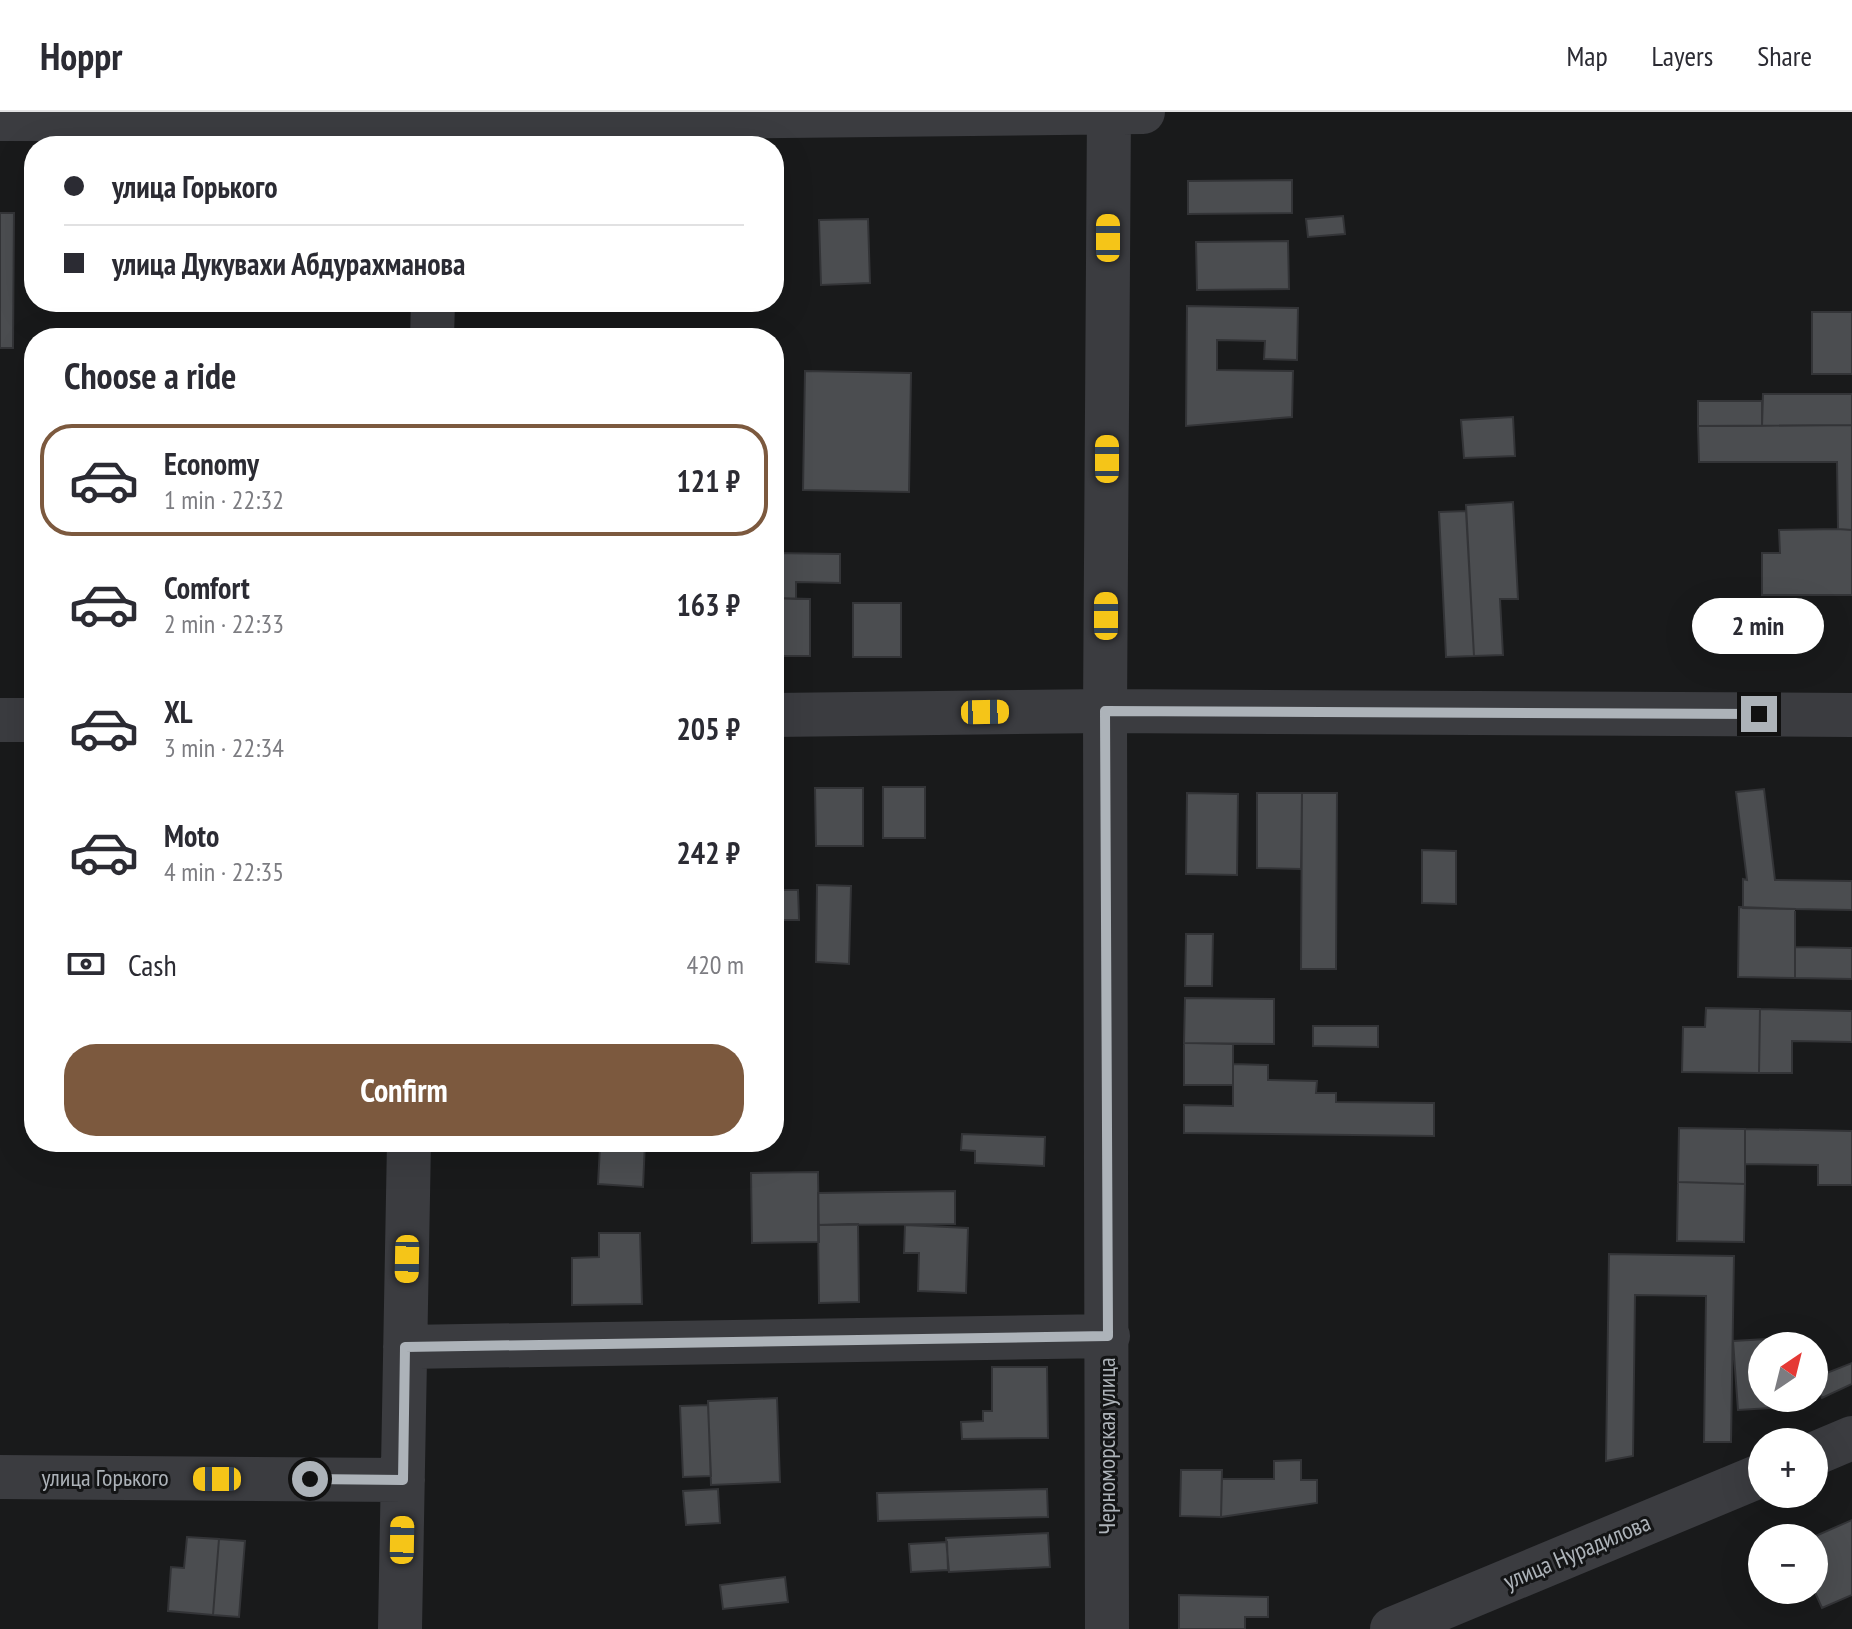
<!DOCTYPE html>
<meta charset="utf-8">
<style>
:root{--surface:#fff;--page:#f2f2f3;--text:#2b2b33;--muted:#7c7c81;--line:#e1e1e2;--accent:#7c593e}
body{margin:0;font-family:"PT Sans Narrow",sans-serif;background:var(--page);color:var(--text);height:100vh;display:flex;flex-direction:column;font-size:30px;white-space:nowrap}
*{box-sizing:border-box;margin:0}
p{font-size:26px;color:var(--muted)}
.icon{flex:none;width:44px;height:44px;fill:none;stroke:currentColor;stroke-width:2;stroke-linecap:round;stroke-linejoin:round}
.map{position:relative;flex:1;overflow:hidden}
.panel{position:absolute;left:24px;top:216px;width:760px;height:824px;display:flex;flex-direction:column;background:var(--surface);border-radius:32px;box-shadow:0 8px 32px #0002}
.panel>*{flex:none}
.guide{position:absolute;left:24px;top:24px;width:760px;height:176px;border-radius:32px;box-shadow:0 8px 32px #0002;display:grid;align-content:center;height:176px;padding:0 40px;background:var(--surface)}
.needle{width:52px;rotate:35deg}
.fabs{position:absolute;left:1748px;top:1220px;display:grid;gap:16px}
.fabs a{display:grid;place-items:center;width:80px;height:80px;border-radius:50%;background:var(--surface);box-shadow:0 8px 32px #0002;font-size:40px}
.end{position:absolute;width:36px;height:36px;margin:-18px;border:10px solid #adb3b9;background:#111;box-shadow:0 0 0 4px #111}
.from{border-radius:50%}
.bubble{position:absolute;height:56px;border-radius:28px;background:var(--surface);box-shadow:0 8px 32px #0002;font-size:26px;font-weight:600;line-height:56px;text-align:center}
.car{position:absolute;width:24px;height:48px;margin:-24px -12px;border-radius:10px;box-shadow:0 0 6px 2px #0007;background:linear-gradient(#f5c518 24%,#345 0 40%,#f5c518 0 76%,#345 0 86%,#f5c518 0)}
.guide b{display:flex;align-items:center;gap:28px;height:76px;font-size:30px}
.guide b+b{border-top:2px solid var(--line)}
.guide i{width:20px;height:20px;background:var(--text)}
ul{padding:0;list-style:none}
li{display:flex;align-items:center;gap:24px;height:112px;margin:0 16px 12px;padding:0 24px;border:4px solid transparent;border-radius:32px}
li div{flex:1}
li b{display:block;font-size:30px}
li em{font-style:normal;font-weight:600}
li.on{border-color:var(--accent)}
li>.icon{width:72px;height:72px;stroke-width:1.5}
h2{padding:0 40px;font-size:36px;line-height:96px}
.pay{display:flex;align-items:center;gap:20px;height:88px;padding:0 40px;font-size:30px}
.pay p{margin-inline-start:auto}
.button{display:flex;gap:16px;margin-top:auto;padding:16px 40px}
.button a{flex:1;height:92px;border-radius:32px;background:var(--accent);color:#fff;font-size:32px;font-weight:600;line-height:92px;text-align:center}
header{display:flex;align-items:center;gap:48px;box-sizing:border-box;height:112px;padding:0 40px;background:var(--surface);border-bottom:2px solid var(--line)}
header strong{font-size:38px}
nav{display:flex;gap:44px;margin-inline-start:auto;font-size:28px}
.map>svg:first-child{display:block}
</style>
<header>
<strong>Hoppr</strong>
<nav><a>Map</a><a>Layers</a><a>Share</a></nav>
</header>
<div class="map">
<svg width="1852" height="1517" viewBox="0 0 1852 1517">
<rect width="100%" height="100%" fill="#191a1b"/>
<path fill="#4b4d50" stroke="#333437" stroke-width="2" d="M1292,68v33l-104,1v-33z
M0,101h14l-1,135h-13z
M1343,104l2,18 -37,3 -2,-18z
M868,107l2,64 -49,2 -2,-65z
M1288,129l1,48 -92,1 -1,-48z
M1187,194l111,2 -1,52 -33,-1 1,-18 -48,-1v30l76,1 -1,46 -106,9z
M1812,200h40v62h-40z
M805,259l106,2 -2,119 -106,-2z
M1763,282h89v31l-90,1z
M1698,289h64v25h-64z
M1513,305l2,39 -51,2 -3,-38z
M1852,313v105l-14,-1 -1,-67h-138l-1,-36z
M1513,390l5,97h-18l3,56 -29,1 -8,-151z
M1466,399l8,145 -28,1 -7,-145z
M1838,417l14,1v65h-90v-42h18l-1,-23z
M774,441l66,1v29l-44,-1v17l-22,-1z
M774,486l36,1v57h-36z
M853,491h48v54h-48z
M883,675h42v51h-42z
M815,676h48v58h-47z
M1764,677l11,91 77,1v29l-109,-2v-29l4,1 -11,-88z
M1187,681l51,1 -1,81 -51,-1z
M1257,681h45l-1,76 -44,-1z
M1302,681h35l-1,176h-35z
M1422,738l34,1v53l-34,-1z
M817,773l34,1 -2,78 -33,-2z
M774,778h24l1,30h-25z
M1739,795l56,2v69l-57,-1z
M1186,822h27l-1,52h-27z
M1795,835l57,1v31l-57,-1z
M1185,886l89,1v45l-90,-1z
M1706,896l54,1 -1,64 -77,-1 1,-45h22z
M1760,897l92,2v31l-60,-1v32h-33z
M1313,914h65v21l-65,-1z
M1184,931l49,1v41h-49z
M1233,952l35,1v15l49,1 -1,12h20v9l98,1v33l-250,-3v-28l49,1z
M1679,1016l66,1v55l-67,-2z
M1745,1017l107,2v54h-34v-20l-73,-1z
M962,1022l83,3 -1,29 -69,-3v-12l-14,-1z
M202,1030h74v2z
M276,1030h70v3l-70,-1z
M552,1030h93l-2,45 -45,-3 2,-37 -48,-3z
M818,1060l1,70 -67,1 -1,-70z
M1678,1070l67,2 -1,58 -67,-1z
M955,1079v33l-137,1v-32z
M858,1112l1,78 -40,1 -1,-78z
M905,1113l63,3 -2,65 -48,-2 1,-38h-15z
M599,1121h41l2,71 -70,1v-47l27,-1z
M1609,1142l125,2 -3,186h-27l2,-146 -71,-1 -2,161 -27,5z
M1799,1225l1,9h-38v52h41l1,8 -66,4 -5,-69z
M1852,1251v21l-30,14 -8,-20z
M992,1255h55l1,71 -86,1 -1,-17 22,-1v-10h9z
M777,1286l3,84 -69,3 -3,-84z
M708,1293l3,71 -28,1 -3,-71z
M1301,1348v20h16v23l-96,14 1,-38h52v-18z
M1181,1358h41l-1,47 -41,-1z
M718,1377l2,34 -34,2 -3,-34z
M1047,1377l1,28 -170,4 -1,-28z
M1852,1408v75l-30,13 -8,-18v-52h-3z
M1048,1421l2,34 -101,5 -3,-34z
M187,1425l32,2 -6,76 -45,-4 3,-44 13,1z
M219,1427l26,2 -6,76 -26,-2z
M947,1430l1,28 -37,2 -2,-28z
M785,1465l3,25 -65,7 -3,-24z
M1179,1483l89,2v20h-23v12h-66z"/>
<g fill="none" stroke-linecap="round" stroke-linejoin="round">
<path stroke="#3b3c40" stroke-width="44" d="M0,7l441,1 702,-8
M432,226l1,-36
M774,603l331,-4 747,4
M0,608h34
M405,1235l703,-11
M1814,1342l38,-16
M0,1365l403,3
M400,1517l9,-487
M1107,1517l-2,-918 4,-599
M1392,1517l370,-154"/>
</g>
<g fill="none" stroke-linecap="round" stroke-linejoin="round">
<path stroke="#adb3b9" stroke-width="10" d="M310,1367l93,1 2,-133 703,-11 -3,-625 654,3"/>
</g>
<g text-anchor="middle" stroke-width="6" stroke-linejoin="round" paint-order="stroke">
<g font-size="24" fill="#adb3b9" stroke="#141516">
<text transform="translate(1107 1334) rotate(-90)" y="8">Черноморская улица</text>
<text x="105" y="1374">улица Горького</text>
<text transform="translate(1577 1440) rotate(-23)" y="8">улица Нурадилова</text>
</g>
</g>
</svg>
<div class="fabs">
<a><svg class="needle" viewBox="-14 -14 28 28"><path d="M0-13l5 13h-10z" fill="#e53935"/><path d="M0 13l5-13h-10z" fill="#7c7c81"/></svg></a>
<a>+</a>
<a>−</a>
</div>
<i class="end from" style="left:310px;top:1367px"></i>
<i class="end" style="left:1759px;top:602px"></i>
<div class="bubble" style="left:1692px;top:486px;width:132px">2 min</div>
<i class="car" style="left:1108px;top:126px;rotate:0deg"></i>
<i class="car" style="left:1107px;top:347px;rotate:0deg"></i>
<i class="car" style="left:1106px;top:504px;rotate:0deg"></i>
<i class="car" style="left:985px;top:600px;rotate:89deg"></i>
<i class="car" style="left:407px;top:1147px;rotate:181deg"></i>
<i class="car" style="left:217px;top:1367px;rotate:270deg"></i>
<i class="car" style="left:402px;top:1428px;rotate:1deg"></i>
<div class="guide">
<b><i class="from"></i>улица Горького</b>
<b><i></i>улица Дукувахи Абдурахманова</b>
</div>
<section class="panel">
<h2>Choose a ride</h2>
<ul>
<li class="on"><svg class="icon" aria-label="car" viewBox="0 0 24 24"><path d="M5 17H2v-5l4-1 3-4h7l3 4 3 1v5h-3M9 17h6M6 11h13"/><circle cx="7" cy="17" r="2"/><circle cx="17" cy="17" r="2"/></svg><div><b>Economy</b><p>1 min · 22:32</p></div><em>121 ₽</em></li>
<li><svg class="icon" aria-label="car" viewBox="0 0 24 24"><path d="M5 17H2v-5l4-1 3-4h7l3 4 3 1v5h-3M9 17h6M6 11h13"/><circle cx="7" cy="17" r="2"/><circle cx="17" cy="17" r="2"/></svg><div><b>Comfort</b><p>2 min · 22:33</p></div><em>163 ₽</em></li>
<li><svg class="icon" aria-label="car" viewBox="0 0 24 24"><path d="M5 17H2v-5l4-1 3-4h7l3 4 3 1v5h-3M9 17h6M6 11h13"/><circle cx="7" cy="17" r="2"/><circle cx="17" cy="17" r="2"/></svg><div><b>XL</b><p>3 min · 22:34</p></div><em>205 ₽</em></li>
<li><svg class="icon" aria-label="car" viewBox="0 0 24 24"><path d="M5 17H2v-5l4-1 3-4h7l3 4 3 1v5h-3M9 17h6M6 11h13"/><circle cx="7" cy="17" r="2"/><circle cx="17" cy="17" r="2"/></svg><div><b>Moto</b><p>4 min · 22:35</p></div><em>242 ₽</em></li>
</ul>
<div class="pay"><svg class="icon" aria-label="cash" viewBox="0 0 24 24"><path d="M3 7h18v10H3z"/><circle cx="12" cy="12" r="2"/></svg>Cash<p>420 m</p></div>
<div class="button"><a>Confirm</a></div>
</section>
</div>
